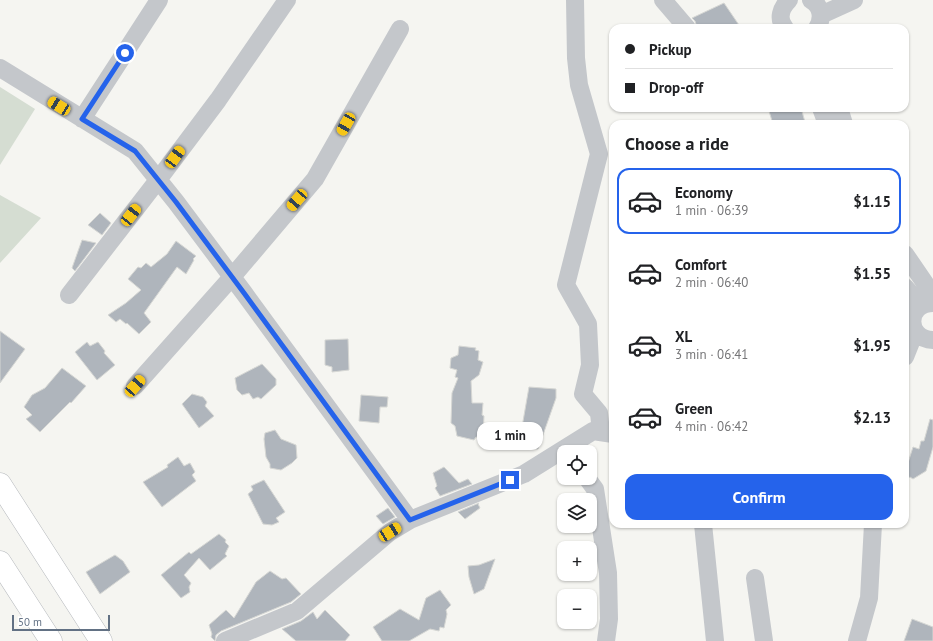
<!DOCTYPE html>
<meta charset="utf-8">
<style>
:root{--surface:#fff;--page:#f2f2f2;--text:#202124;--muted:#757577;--line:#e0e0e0;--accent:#2563eb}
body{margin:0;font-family:"PT Sans",sans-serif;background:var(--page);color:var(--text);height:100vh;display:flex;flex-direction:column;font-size:15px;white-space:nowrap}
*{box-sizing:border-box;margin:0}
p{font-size:13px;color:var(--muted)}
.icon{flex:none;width:22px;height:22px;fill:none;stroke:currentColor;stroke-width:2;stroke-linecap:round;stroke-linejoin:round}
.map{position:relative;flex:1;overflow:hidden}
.sheet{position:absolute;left:609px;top:120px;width:300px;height:408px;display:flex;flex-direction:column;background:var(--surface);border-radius:12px;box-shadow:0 1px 3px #0004}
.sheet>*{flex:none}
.banner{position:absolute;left:609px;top:24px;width:300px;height:88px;border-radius:12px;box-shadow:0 1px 3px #0004;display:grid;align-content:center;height:88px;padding:0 16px;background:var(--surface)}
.controls{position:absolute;left:557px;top:445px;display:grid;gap:8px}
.controls a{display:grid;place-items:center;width:40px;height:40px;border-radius:8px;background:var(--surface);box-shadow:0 1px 3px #0004;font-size:20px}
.scale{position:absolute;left:12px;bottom:10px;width:98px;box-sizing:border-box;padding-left:4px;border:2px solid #627184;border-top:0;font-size:11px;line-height:14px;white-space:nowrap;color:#627184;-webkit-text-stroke:3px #fff;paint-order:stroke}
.end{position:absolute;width:18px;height:18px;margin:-9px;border:5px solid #2563eb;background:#fff;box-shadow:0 0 0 2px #fff}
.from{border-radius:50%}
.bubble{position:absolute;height:28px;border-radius:12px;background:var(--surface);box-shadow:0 1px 3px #0004;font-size:13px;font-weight:700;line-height:28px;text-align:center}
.car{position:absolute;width:12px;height:24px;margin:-12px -6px;border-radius:5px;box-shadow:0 0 3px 1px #0007;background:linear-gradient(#f5c518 24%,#345 0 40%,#f5c518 0 76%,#345 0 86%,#f5c518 0)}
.banner b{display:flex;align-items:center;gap:14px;height:38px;font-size:15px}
.banner b+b{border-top:1px solid var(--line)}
.banner i{width:10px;height:10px;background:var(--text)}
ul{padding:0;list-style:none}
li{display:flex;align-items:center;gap:12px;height:66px;margin:0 8px 6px;padding:0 8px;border:2px solid transparent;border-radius:12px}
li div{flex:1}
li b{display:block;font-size:15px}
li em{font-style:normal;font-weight:700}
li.current{border-color:var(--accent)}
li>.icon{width:36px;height:36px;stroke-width:1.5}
h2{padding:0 16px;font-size:18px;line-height:48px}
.action{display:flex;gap:8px;margin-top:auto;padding:8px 16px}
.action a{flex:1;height:46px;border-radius:12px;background:var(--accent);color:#fff;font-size:16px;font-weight:700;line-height:46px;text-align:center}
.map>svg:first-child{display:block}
</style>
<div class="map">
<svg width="933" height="641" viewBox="0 0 933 641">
<rect width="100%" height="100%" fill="#f5f5f1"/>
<path fill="#d5ddd2" d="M0,87l35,22 -35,56z
M0,195l41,23 -41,45z"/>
<path fill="#afb5bc" stroke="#d6d7d4" d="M724,3l17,25h-44l-2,-7 -3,-3z
M768,108h33l4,14 -7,2h-25z
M100,213l11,10 -9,12 -14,-10z
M82,240l14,3 -21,28 -3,-3z
M176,241l20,15 -3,3 1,1 -8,14 -9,-7 -33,46 7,9 -12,12 -12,-11 -1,1 -6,-5 -4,3 -8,-7 18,-12 15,-13 -13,-11 10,-12 3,1 5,-5 5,4 16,-13z
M0,331l25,18 -25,34z
M348,339l1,31 -17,2v-5l-7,-2v-25z
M87,342l3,4 8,-4 7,9 -1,2 11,12 -18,15 -22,-28z
M459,346l17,2 -1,2 4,1 -1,9 5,2 -4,13 -8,6 1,22h11l-1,12 2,1 -1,22 -7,-1 -2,3 -17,-4 -2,-10 -4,-3 1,-30 6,-15 -3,-1 2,-7 -7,-2 1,-10 7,-3z
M262,364l14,15v6l-15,14 -3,-2 -5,2 -4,-6 -7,2 -5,-5 -2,-12z
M62,368l24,18 -15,17 -1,-1 -30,30 -14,-13 6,-4 -8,-8 8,-12 13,-7z
M529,387l27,2v9l-18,51 -24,-1 -2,-19 10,-2z
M192,394l11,3 4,5 -2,4 9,10 -15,12 -17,-24z
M361,395l27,2 -1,10h-7l-1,16 -20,-2z
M930,419l3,1v27l-7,24 -13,8 -3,-2 -5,3v-13l2,-1 6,-19 6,2 2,-8h3z
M275,430l6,9 15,6 1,13 -5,5 -11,7 -11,-2v-4l-4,-7 -2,-18 1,-6z
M178,457l6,9 6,-3 5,9 -3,3 4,6 -34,26 -19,-25 25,-15 -1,-2z
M444,467l15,16 9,-4 4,5 -32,12 -5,-8 2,-2 -4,-13z
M264,480l21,32 -9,6 3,4 -7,3 -9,-1 -15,-30 5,-4 -2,-4z
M479,503l-1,1 2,4 -15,11 -7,-7z
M388,508l7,9 -12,7 -7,-8z
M219,534l7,6 -1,2 4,4 -4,8 2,2 -17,14 -11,-12 -15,17 7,8 -2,4 1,5 -9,6 -20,-23 28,-23 2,2z
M115,555l8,6 7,11 -30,22 -14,-22z
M495,559l-11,30 -10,5 -5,-17 -1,-11 11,-1z
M270,571l12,8 4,-1 15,16 -10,8 -70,29 -5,4 -1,6 -4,-4 1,-3 -3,-9 17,-15 8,8 22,-36z
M440,590l11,15 -5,5 1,4 -3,14 -4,-1 -1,4 -9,-2 -21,12h-27l-9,-14 27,-18 19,11 7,-22z
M325,610l25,25 -5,6h-49l-14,-12 19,-8 12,-9 4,7z
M912,619l21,8v14h-29z"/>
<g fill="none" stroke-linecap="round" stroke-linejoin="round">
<g stroke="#b6b9bd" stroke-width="23">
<path id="highway" d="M0,484l101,157
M0,562l51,79"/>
</g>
<path stroke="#c4c7cb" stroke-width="18" d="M575,0l1,58 3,27 20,69 -33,131 22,39 2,41 -7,29 16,19 2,19
M663,0l24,28
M811,0c11,6 12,19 6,28
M821,15l33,-15
M785,28c-8,-9 -4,-20 4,-28
M0,68l135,83 41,51 68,91 166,227
M821,108l6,16
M839,108l5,16
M82,119l77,-119
M905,254l28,41
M905,287l16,19
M69,295l89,-115 60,-80 69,-100
M933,303c-27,0 -28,36 0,37
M905,357l10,-25
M135,386l97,-109 83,-98 85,-150
M587,478l8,11 13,84 1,46 -3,22
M703,524l12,117
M755,578l9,63
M225,641l72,-30 93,-79 20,-12 114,-46 69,-43 20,3
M857,641l12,-43 4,-74"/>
<use href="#highway" stroke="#fff" stroke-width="22"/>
</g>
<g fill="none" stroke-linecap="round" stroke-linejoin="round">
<path stroke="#2563eb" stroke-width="5" d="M125,53l-43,66 53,32 41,51 68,91 166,227 100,-40"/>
</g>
</svg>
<div class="controls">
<a><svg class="icon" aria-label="locate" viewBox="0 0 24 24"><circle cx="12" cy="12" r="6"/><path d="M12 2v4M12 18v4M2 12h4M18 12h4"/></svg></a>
<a><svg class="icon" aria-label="layers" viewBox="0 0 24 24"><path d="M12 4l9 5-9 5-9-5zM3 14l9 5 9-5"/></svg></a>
<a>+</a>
<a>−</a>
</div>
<div class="scale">50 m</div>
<i class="end from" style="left:125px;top:53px"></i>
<i class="end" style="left:510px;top:480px"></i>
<div class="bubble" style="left:477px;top:422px;width:66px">1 min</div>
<i class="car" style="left:59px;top:106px;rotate:301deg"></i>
<i class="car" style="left:346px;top:124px;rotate:210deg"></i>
<i class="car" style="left:175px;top:157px;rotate:36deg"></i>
<i class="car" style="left:297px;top:200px;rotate:221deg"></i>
<i class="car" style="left:131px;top:215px;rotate:38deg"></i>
<i class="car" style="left:135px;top:386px;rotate:41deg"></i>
<i class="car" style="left:390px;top:532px;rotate:58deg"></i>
<div class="banner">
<b><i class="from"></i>Pickup</b>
<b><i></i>Drop-off</b>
</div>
<section class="sheet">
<h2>Choose a ride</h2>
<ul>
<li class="current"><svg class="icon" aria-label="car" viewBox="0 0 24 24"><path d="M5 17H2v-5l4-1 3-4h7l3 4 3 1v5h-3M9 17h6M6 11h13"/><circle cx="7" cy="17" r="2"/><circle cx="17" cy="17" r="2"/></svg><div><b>Economy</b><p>1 min · 06:39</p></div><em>$1.15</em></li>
<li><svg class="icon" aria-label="car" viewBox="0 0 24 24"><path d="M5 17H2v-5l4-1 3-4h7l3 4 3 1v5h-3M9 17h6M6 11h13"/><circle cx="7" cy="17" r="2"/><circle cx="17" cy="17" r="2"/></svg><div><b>Comfort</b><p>2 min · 06:40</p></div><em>$1.55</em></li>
<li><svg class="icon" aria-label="car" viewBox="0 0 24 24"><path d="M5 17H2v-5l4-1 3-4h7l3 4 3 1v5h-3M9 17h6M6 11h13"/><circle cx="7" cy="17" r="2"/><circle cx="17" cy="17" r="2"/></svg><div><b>XL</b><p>3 min · 06:41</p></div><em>$1.95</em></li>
<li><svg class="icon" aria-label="car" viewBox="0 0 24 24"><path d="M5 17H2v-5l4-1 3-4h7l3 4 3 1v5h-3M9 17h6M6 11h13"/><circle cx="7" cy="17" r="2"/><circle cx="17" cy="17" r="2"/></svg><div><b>Green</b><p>4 min · 06:42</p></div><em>$2.13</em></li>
</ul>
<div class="action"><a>Confirm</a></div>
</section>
</div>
